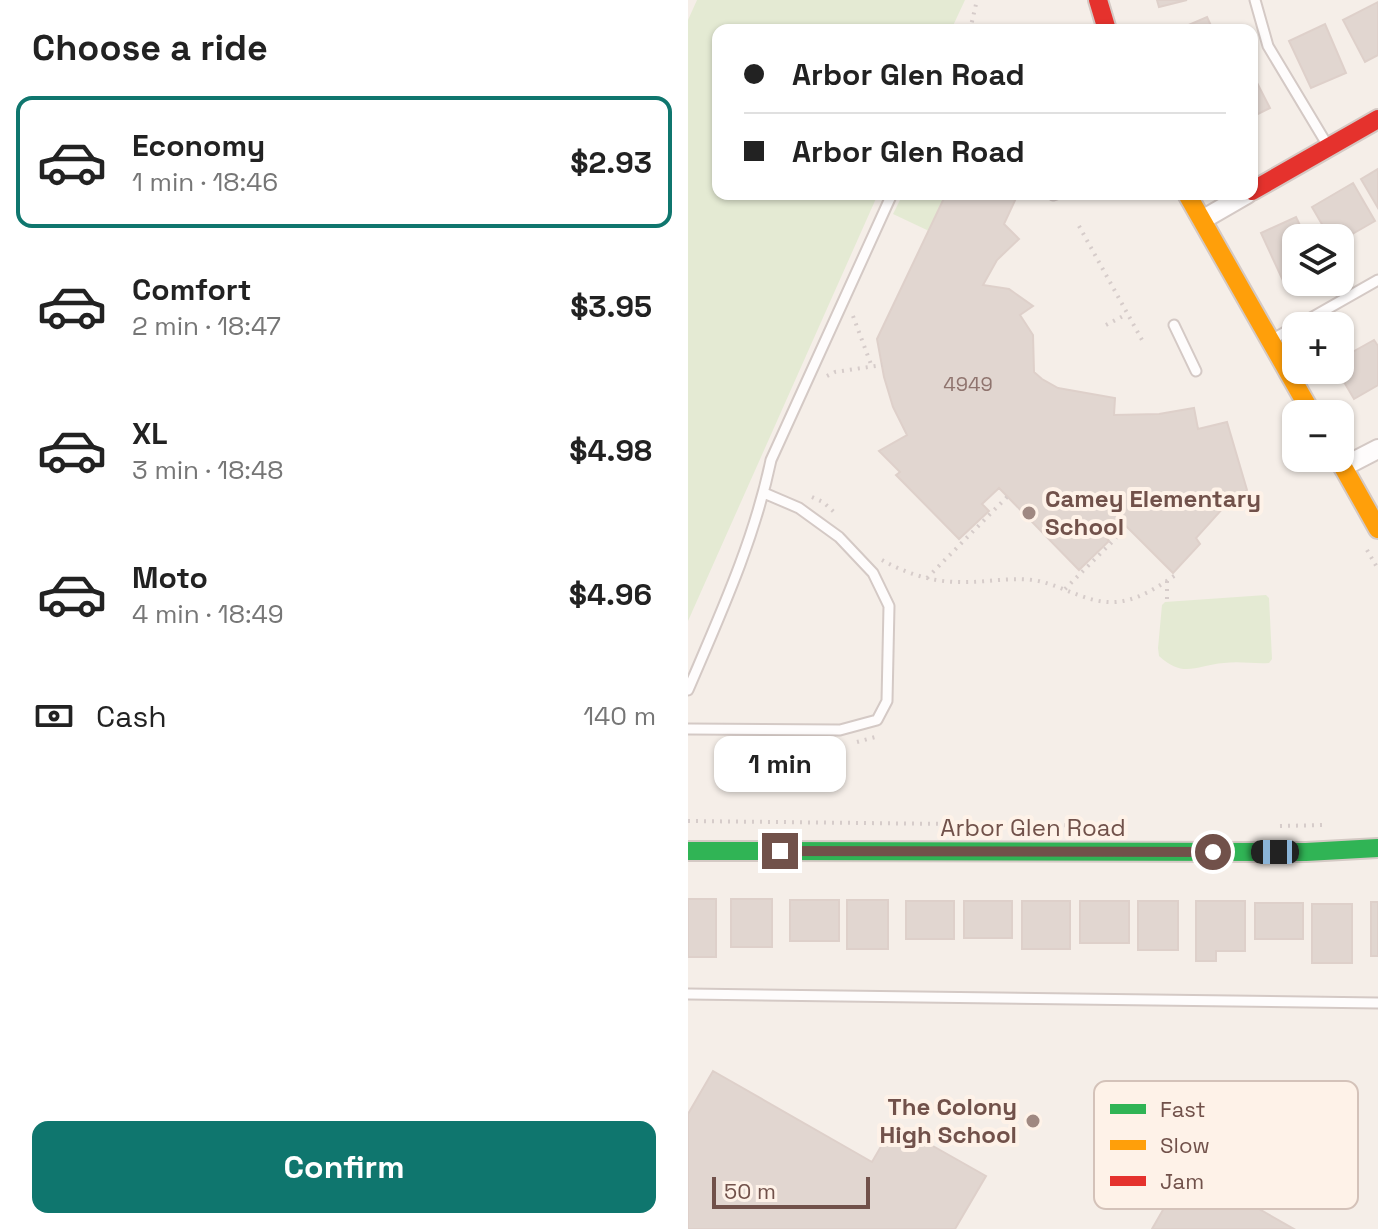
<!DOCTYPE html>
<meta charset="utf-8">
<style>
:root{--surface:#fff;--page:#f2f2f2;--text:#222;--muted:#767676;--line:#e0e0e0;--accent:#0f766e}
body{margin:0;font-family:"Space Grotesk",sans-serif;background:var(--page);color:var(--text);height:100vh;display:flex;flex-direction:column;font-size:30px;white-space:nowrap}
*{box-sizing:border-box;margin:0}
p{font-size:26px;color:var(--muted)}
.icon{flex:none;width:44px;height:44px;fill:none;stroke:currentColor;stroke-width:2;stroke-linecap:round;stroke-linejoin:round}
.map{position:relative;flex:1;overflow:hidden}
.side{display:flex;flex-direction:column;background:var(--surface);width:688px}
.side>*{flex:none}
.guide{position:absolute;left:24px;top:24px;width:546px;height:176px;border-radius:16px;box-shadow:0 2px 6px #0004;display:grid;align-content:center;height:176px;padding:0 32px;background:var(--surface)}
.fabs{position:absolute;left:594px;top:224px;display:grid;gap:16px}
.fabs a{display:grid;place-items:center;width:72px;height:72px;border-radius:16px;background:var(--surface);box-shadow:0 2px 6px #0004;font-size:40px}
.scale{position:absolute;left:24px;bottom:20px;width:158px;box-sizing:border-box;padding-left:8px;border:4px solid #71514a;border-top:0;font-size:22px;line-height:28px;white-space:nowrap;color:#71514a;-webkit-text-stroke:6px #fef2e8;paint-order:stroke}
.end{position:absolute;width:36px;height:36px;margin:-18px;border:10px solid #71514a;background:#fff;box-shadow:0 0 0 4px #fff}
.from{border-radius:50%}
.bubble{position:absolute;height:56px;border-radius:16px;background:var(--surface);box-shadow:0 2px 6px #0004;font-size:26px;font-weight:700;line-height:56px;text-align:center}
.car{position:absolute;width:24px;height:48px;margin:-24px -12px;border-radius:10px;box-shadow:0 0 6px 2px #0007;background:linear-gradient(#222 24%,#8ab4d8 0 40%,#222 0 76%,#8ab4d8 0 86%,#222 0)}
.guide b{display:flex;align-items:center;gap:28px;height:76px;font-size:30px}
.guide b+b{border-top:2px solid var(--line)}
.guide i{width:20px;height:20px;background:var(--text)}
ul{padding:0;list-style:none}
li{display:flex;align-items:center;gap:24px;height:132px;margin:0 16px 12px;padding:0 16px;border:4px solid transparent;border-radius:16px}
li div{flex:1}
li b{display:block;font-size:30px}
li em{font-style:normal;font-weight:700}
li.on{border-color:var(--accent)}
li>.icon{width:72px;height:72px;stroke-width:1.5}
h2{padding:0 32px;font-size:36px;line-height:96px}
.pay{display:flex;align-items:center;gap:20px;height:88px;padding:0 32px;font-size:30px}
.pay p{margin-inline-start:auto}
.cta{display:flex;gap:16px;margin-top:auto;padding:16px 32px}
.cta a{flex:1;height:92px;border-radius:16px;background:var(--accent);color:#fff;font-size:32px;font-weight:700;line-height:92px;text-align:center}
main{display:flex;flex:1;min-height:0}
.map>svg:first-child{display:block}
</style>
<main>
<section class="side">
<h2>Choose a ride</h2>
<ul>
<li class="on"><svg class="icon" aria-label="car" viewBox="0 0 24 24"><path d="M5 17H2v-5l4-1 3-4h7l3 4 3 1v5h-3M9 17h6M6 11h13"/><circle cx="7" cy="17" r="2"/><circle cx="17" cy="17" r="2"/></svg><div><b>Economy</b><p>1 min · 18:46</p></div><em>$2.93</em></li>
<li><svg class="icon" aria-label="car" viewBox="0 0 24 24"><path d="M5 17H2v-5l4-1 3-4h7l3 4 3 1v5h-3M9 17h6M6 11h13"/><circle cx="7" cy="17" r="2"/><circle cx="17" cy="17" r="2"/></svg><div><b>Comfort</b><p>2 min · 18:47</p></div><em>$3.95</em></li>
<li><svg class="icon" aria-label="car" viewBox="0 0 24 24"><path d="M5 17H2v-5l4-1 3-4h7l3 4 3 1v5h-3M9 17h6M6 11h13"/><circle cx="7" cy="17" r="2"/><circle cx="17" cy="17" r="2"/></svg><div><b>XL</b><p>3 min · 18:48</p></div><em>$4.98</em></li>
<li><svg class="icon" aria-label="car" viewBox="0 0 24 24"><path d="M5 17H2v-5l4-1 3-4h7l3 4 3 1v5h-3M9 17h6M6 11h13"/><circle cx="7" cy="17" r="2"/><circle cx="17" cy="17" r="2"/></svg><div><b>Moto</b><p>4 min · 18:49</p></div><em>$4.96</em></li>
</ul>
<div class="pay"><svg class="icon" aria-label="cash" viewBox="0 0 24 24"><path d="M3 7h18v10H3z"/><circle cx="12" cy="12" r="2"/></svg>Cash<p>140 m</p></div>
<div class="cta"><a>Confirm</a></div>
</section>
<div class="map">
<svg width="690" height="1229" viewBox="0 0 690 1229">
<rect width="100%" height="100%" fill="#f5eee8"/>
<path fill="#e4ead3" d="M9,0h268l-14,30h-233v164h160l-190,427v-601z
M215,194h43l-17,37 -36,-17z
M578,595l3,3 3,61 -3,4c-15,1 -29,-2 -45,0 -28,2 -40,16 -65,-7l-1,-8 4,-43 3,-3z"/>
<path fill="#e1d6d0" stroke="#ded0ca" stroke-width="2" d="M469,0h30l-28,7z
M690,2v53l-13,7 -22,-42z
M519,17l6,13h-36z
M637,24l21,49 -35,15 -22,-47z
M564,73l18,35 -18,9z
M690,169v39l-17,-29z
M665,183l22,38 -35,20v-3h-10l-18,-31z
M258,194h72l-14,30 15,15 -22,21 -14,25 26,4 24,17 -13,9 13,20 1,37 8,7 16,9 57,10 -1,17 45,-1 35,-6 4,21 29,-7 20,68 -19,20 -4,-3 -28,31 4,6 -27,29 -53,-53 -16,15 5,6 -30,29 -80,-82 -17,16 7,7 -30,28 -63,-64 4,-3 -21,-21 28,-16 -14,-28 -9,-30 -7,-38z
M608,217l10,21h-10v43l-11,4 -24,-52z
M686,340l4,6v39l-24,14 -17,-29h3v-11z
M0,899h28v58h-28z
M43,899h41v48h-41z
M102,900h49v41h-49z
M159,900h41v49h-41z
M218,901h48v38h-48z
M276,901h48v37h-48z
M334,901h48v48h-48z
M392,901h49v42h-49z
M450,901h40v49h-40z
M508,901h49v50h-29v10h-20z
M683,902h7v54h-7z
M567,903h48v36h-48z
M624,904h40v59h-40z
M25,1071l159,91 22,-38 92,52 -31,53h-267v-115z
M499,1168l107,61h-142z"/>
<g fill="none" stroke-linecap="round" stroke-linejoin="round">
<g stroke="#d4c9c5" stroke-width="13">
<path id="lane" d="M567,0l13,46 60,100
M365,195l3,-1
M486,325l22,46
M609,326l81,-46
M585,339l23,-13
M0,690c32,-75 66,-149 83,-230l121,-266
M0,729l152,1 37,-10 10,-19 2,-95 -16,-33 -34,-36 -40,-29 -35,-15
M0,994l690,9"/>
</g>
<g stroke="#d4c9c5" stroke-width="22">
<path id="street" d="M514,220l45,-26
M655,467l35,-18"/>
</g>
<g stroke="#d4c9c4" stroke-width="22">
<path id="fast" d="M0,851l618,1 72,-4"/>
</g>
<g stroke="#d4c9c4" stroke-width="22">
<path id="slow" d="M499,194l125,220
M650,458l40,71"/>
</g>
<g stroke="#d4c9c4" stroke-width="22">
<path id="jam" d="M410,0l9,30
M564,191l126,-72"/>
</g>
<path stroke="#d6ccca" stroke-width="4" stroke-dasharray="2 6" stroke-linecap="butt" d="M282,30l7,-30
M391,226l63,114
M165,316l19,51
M418,325l21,-11
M139,376l8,-4 47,-7
M124,497l11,5 11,10
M679,550l11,19
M194,560c23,13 50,22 77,22 25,1 48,-5 74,-2 28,4 53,24 83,22 23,-2 42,-15 61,-28
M239,578l80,-81
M479,581v21
M377,589l62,-62
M169,742l22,-6
M0,821l436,5
M592,826l44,-1"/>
<use href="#lane" stroke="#fefcfc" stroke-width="9"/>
<use href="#street" stroke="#fefcfc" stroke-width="18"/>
<use href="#fast" stroke="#30b455" stroke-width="18"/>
<use href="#slow" stroke="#ff9f0a" stroke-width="18"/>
<use href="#jam" stroke="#e5322d" stroke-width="18"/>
</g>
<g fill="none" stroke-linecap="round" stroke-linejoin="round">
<path stroke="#71514a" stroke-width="10" d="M92,851l433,1"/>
</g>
<g fill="#9f8881" stroke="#fef2e8" stroke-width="3">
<circle cx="341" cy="513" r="8"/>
<circle cx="345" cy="1121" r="8"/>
</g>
<g text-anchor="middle" stroke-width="8" stroke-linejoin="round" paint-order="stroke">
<g font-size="20" fill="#8f746e">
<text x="280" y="391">4949</text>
</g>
<g font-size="24" font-weight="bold" fill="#71514a" stroke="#fef2e8" text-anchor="start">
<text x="357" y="507">Camey Elementary<tspan x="357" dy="28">School</tspan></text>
<text x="329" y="1115" text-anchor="end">The Colony<tspan x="329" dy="28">High School</tspan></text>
</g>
<g font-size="24" fill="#71514a" stroke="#fef2e8">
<text x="345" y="836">Arbor Glen Road</text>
</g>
</g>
<rect x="406" y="1081" width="264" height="128" rx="12" fill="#fef2e8" stroke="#d4c2b9" stroke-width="2"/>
<rect x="422" y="1104" width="36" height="10" fill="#30b455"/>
<rect x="422" y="1140" width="36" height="10" fill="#ff9f0a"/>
<rect x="422" y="1176" width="36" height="10" fill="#e5322d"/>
<g font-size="22" fill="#71514a">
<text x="472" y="1117">Fast</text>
<text x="472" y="1153">Slow</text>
<text x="472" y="1189">Jam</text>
</g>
</svg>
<div class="fabs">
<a><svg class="icon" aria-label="layers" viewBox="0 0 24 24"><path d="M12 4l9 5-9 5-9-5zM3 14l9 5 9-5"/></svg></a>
<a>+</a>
<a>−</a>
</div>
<div class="scale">50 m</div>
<i class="end from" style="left:525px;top:852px"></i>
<i class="end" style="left:92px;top:851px"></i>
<div class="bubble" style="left:26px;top:736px;width:132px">1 min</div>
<i class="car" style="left:587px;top:852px;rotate:270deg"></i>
<div class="guide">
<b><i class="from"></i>Arbor Glen Road</b>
<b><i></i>Arbor Glen Road</b>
</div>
</div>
</main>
